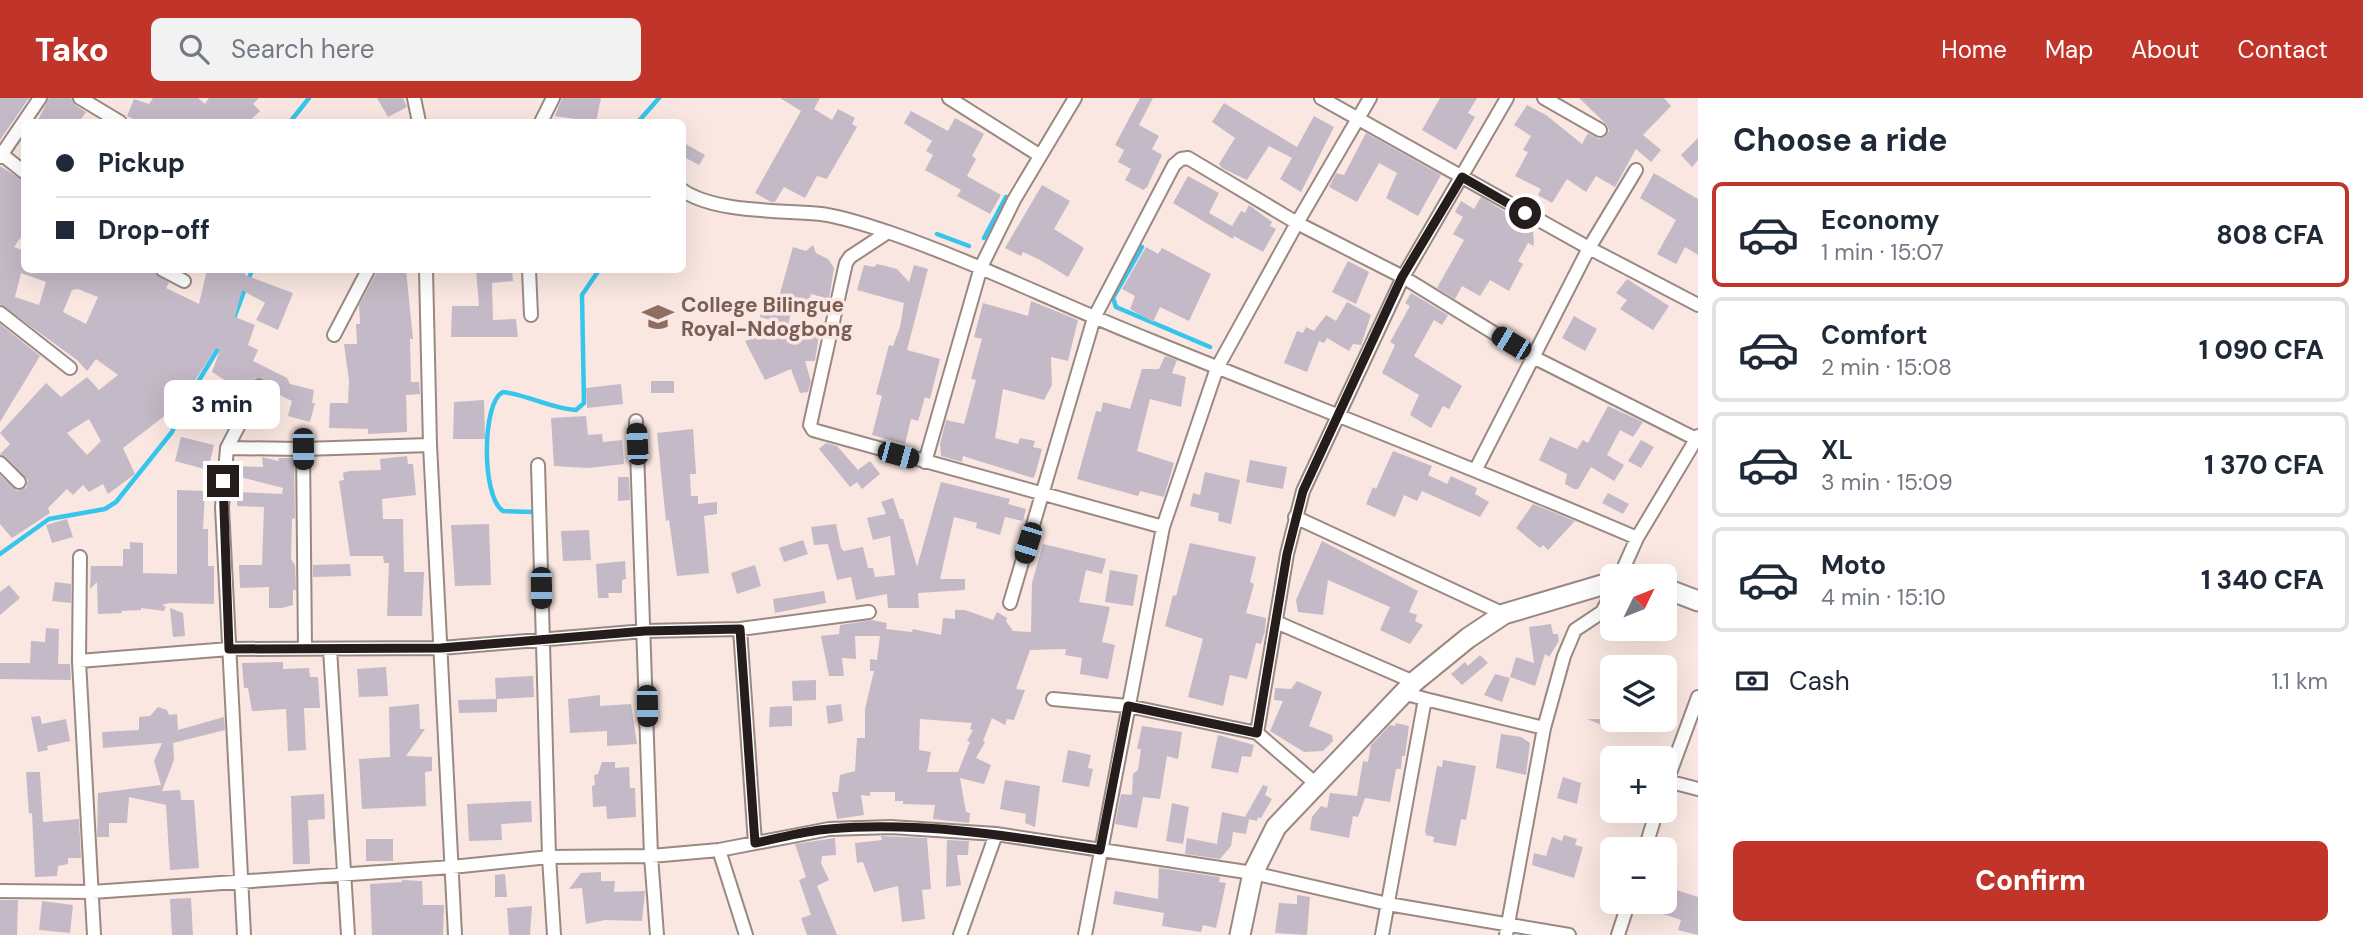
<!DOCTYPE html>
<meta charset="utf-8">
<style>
:root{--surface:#fff;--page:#f2f2f3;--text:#1f2937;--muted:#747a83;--line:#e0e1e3;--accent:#c13429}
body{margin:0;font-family:"DM Sans",sans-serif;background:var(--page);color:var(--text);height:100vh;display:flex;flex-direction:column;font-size:26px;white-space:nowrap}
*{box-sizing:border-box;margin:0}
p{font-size:23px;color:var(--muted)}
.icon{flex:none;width:38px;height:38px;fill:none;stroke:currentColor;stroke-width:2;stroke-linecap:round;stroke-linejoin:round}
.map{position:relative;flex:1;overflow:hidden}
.panel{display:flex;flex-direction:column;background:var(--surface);width:665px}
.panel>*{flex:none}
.guide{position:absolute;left:21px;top:21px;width:665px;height:154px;border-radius:10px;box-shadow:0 7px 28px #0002;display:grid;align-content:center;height:154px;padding:0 35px;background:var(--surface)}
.needle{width:46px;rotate:47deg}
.buttons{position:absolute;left:1600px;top:466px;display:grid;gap:14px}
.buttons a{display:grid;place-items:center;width:77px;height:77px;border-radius:10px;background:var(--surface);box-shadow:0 7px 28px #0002;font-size:35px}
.end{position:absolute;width:32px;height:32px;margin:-16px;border:9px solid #241d1b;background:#fff;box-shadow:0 0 0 4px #fff}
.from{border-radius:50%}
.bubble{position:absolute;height:49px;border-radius:10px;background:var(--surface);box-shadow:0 7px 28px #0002;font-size:23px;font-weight:800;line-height:49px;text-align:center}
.car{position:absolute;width:21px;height:42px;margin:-21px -10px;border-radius:9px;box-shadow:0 0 5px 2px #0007;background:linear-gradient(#222 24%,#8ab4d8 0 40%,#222 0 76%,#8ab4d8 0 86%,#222 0)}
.guide b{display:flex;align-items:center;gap:24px;height:66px;font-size:26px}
.guide b+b{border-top:2px solid var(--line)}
.guide i{width:18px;height:18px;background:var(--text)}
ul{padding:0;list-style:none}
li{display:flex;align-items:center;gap:21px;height:105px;margin:0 14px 10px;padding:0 21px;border:4px solid var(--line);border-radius:10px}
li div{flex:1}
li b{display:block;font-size:26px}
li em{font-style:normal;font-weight:800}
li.on{border-color:var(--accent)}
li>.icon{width:63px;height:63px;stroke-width:1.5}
h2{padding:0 35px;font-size:32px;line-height:84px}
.pay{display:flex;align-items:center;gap:18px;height:77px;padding:0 35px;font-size:26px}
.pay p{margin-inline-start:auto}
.button{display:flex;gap:14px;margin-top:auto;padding:14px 35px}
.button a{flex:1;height:80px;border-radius:10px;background:var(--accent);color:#fff;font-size:28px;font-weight:800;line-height:80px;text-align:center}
header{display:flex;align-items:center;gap:42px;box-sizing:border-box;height:98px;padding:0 35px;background:var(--accent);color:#fff}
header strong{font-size:33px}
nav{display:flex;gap:38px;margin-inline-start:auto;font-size:24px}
.search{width:490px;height:63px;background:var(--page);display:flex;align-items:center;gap:18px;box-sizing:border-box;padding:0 24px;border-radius:10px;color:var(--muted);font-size:26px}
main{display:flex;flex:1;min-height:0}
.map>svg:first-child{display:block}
</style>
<header>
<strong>Tako</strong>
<div class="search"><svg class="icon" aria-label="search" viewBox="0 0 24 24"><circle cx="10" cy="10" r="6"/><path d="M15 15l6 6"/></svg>Search here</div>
<nav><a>Home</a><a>Map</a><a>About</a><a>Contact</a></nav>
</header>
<main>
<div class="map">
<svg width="1698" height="837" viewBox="0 0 1698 837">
<rect width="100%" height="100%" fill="#fae7e1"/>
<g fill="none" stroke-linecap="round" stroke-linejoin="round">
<path stroke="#36c5ec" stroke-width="4.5" d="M290,24l19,-24
M638,24l21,-24
M937,136l32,12
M984,140l22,-41
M1142,149l-29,51 3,9 94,40
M233,223l19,-51
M532,414l-29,-1c-22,-14 -21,-110 0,-119 26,3 48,17 73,18l8,-7 -2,-108 17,-25
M0,456l49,-35 56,-10 11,-7 56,-70 15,-32 34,-56
M335,723l1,20"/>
</g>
<path fill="#c4b9c6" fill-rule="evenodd" d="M0,0h29l-29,42z
M49,0h22l4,7 11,7 -7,10h-42z
M153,0h45l7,6 4,-6h50l-6,6 7,7 -12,11h-108l-13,-6 7,-17 15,5z
M377,0h26l4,9 -19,10z
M562,0h39l-5,24 -41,-6z
M780,0h40l-6,11 18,11 6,-11 17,9 -3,6 5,3 -30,52 -10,-3 -12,22 -21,-11 -9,15h-4l-16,-9 46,-82z
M1140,0h13l-14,27 20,11 -7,13 10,6 -15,32 -4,3 -18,-10 6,-11 -13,-7 6,-12 -9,-5z
M1440,0h37l-9,15 7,4 -19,33 -34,-20z
M1579,0h85l7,8 -28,29 18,15 -10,12 -15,-13 -21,38 -19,-11 -10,16 -19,-13 -15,24 -14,-8 3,-6 -26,-13 13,-24 -5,-2 8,-14 -17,-11 13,-20 19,10 36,29 6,-11 11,6 6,-2 4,-6 -2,-6z
M1224,5l73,44 17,-31 20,11 -33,65 -21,-13 12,-21 -23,-12 -22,34 -25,-12 -3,-4 16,-26 -23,-16z
M911,13l37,20 7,-13 29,16 -12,22 4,3 -9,17 34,19 -11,19 -33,-18 4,-6 -36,-20 8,-15 -7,-4 6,-10 -28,-18z
M1366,35l75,42 -23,41 -32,-18 11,-25 -18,-10 -22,39 -28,-15 7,-14 8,2z
M1698,40v22l-6,7 -11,-12z
M682,44l23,13 -6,10 -17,-9z
M0,68l24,15v39l-2,4 2,9 -10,14 10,4v19h128l17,13 -3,5 33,16 8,-34h39l-1,5 48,18 -15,37 -22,-10 9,-17 -23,-13 -7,27 20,8 -7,20 10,5 -5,11 34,17 3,6 24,6 -2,13h3l-5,19 -22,-6 4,-15 -19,-9 -5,6 -4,-2 4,-11 -6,-7h-7l-6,8 -7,-4 -3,7 -27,-17 8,-22 -4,-2 -45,69 -4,-3 -44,34 12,26 -27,20 -5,-10 -14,8 -6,-7 -10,10 -6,-6 -19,19 2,5 -38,25 -12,-14v-49l17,16 9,-3 2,-8 -22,-23 -6,-3 10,-10 -10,-11 46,-50 15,14 26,-20 12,13 19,-15 -22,-16 -9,12 -10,-11 -77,-56zM21,175l25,9 -7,23 -24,-8zM78,191l20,8 -12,27 -23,-12 9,-22zM89,321l12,22 -14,14 -20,-22z
M1654,75l44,26v56l-13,-8 -9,17 -19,-10 19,-34 -36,-22z
M1188,78l31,17 -10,20 23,13 9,-15 4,2 4,-8 23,17 -2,4 6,3 -13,23 -29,-16 -1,3 -60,-36z
M1042,87l28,16 -16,28 30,19 -16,29 -28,-17 -17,-8 -2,4 -16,-8z
M1481,99l52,32 1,17 -6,-3 -10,18 5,3 -14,27 -19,-11 -10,16 -18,-10 -7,13 -18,-11 27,-48 -11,-6 10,-17 -8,-5 6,-11 13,8z
M813,147l3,8 12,6 6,9 -5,31 -18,-5 -2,7 -14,-4 -7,28 -28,-8 4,-17 13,4 16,-57 13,4z
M1146,149l12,7 4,-6 49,26 -22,47 -29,-14 -7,15 -23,-13 5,-13 -13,-7z
M1348,163l21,11 -13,32 -24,-12z
M877,166l20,5 12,13 5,-17 14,4 -21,81 33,9 -10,40 -5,-2 -7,24 -7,-2 -6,25 -33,-9 10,-39 -6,-2 13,-49 4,1 7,-19 4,-24 -47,-13 7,-25 10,2z
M378,172h28l7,69h-3l1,43h8l1,12 -14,1 1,37 -39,2v-5l-39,-1 1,-25h18l1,-22 -5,-37h13l-1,-20h4l-1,-19z
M476,172h36l1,11 -21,2 1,37 23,-1 2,18h-67l1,-31h27z
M1627,181l42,27 -16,24 -33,-21 7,-9 -11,-7z
M1411,195l37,22 -6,10 -8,-5 -20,36 48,30 -13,23 -6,-3 -12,22 -21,-13 9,-20 -37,-22 13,-28 -5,-3 20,-36 -5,-3z
M1031,203l47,19 -10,41 -17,-4 1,28 -8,15 -41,-11 -8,49 23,6 2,-6 15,3 -2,6 9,2 -7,26 -2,3 -70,-22 -1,6 -21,-6 -1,-12 6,-24 18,4 12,-44 -5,-1 11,-40 -8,-2 9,-34 45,13z
M1347,204l24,13 -10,30 -8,-1 -4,7 -22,-13 -3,5 -5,-2 -12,31 -23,-9 13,-32 6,2 3,-6 8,4 12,-16 10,6z
M1574,218l23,13 -12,22 -23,-13z
M0,226l40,32 -40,66z
M787,229l-2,8h34l-4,26h-10l6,21 -3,10 -8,1 -9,-24 -26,11 -20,-39z
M1165,258l12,4 -5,13 14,4 -5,30 -31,-8 -13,52 37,12 -10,34 -24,-6 -2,5 -61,-17 19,-68 5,1 2,-10 27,7 12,-40h17z
M651,283h23v12h-23z
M621,286l2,20 -36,4 -1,-20z
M204,297l28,11 -8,21 -28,-10z
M484,302l1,39h-32l1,-37z
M1608,308l35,16 -10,15 -13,-7 -13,25 17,10 -10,16 -23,-14 -13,22h-4l-9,-5 2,-10 -28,-14 11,-23 27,12 6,-9 5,3z
M586,318l2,19 14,-1 1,8 19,-2 2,24 -35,4 -35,-2 -3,-48z
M693,331l3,45h-6l1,22h7v8l19,-2v12l-13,2 5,57 -32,3 -8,-56 -3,1 -9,-88z
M181,339l33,8 -6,25 -33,-9z
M1641,342l13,7 -13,21 -13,-7z
M826,345l11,3 21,24 12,-9 10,13 -18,15 -5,-7 -7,5 -31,-38z
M1393,353l39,15 -4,9 19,9 4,-8 26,12 -2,6 14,8 -9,15 -58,-26 -5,10 -13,-6 -9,22 -29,-13 7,-17 3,2z
M407,358l1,8h5l3,31 -34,4 1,20h20l1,53h20l-2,44h-35l2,-53h-5l-1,-7h-33l-11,-75 5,-1 -1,-7 6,-2 32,-1 -1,-11z
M262,359l16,4 1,-3h15l1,60 -3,1 -1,40 4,6 1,25h-3v15l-11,3h-13v-21l-29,1 -1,-23h23l2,-58 -27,-1v-14l45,2 1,-6 -47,-12v-10l27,1z
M1250,362l37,7 -4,22 -37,-7z
M1205,374l35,8 -9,44 -13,-3 1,-8 -29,-7 3,-13 7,2z
M618,379h11l1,23 -12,1z
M941,384l69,17 -2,5 18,5 -3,12 -18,-4 -5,18 -24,-7 1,-5 -23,-6 -14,62h25v11l-47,3 1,15h-31l-1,-14 -31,6 -5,-23 -14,3 -9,-36 -14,1 -3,-18 25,-3 5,24 3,3 19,-4 5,21h5l2,9 20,-2 -5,-39 -17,4 -6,-22 19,-4 -5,-12 12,-4 7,21h3l14,48z
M177,392l28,1 -2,38h5v37h6v38l-44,-1 -8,2 4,2 -2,4 -23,-3v2l-20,1 1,2 -24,1 -1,-32 -7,7 1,-23h32v-17h7v-7l13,1v30l34,1z
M1608,395l21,11 -6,10 -21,-11z
M1533,406l42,17 -27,29 -5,-5 -3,3 -24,-20z
M67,421l6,18 -21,6 -6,-18z
M489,426l2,61 -36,1 -4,-61z
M589,432l2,30 -28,1 -2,-30z
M803,442l5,14 -24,8 -5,-14z
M1322,443l96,50 -9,21 8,3 -2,6 8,4 -13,19 -30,-14 10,-23 -62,-27 -5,35 -25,-3 -2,-12z
M1190,445l66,14 -6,25 4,2 -8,29 20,5 -1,13 -4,13 -5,-1 -9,36 -17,-4 -7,31 -35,-9 15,-58 -38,-13 8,-31 3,1z
M1043,446l63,15 -4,15 -16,-4 -7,32 31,5 -8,35 13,3 -7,34 -28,-5 2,-16 -17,-3 1,-6 -36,1 -14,39 9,1 -11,30 -7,-1 -2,6 -13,-7 -9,23 2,1 -9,16 15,7 -7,19 -24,-6 6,34 4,1 -1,10 -36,-4 2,-14 -32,-1v-3h-8v-9h-25v4l-9,-1 3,20 -27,4 -5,-27h6l2,-17 15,-4 2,-33h8v-29l9,-38h-4v-12l7,1 3,-24h-25l1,23 -14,-1 2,18h-15l-8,-40 18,-2 1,-9 32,-5 15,3 -1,6 26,3 1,-3 28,6 2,-17 12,1v-9h10l28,10 4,-8 10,6 -1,3 7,10 18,1 1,-49zM920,621l52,4 -2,6 3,1 -6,11 3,1 -12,30h-31l4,-20 -12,-2z
M625,463l1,18 -4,1v13h-14l1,5h-11l-2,-34z
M350,466l1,12 -38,1v-12z
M755,467l6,21 -24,8 -6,-21z
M1110,472l28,5 -5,31 -28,-4z
M55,484l16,2v19l-19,-2z
M9,487l11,13 -20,17v-23z
M824,493l2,12 -51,10 -2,-14z
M170,510l13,5 2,23 -12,1z
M1551,526l2,10h5l1,7 -10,16 -4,-3 -10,32 -25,-9 6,-20 18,6 -5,-36z
M46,530l13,1 -1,35h12l1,16 -71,-1v-16h30l1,-22 14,1z
M1480,557l8,8 -26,22 -11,-11 14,-12 3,4z
M283,564v7l26,-1 1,9h8l2,31h-16l2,42 -18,1 -2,-42 -34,2 -4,-23h-4l-2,-25z
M386,569l2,29 -29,1 -2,-28z
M1495,576l15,4 -8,24 -18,-7z
M533,578l1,21 -37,2v13l-38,1 -1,-13 38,-1 -1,-21z
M816,582v20l-23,1 -1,-20z
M1297,583l25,11 -13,34 23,9 1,6 -10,10 -19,1 -34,-21 13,-30 -9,-1 1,-12 16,1z
M600,597v11l31,-2 6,40 -30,2v-15l-37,2 -2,-34z
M419,606l1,25h5l-19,27 26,1v14l-7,1 1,34 -64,3 -3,-50 31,-2 -1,-50z
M841,606l2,17 -15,3 -2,-18z
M792,608v20l-23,1 1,-20z
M158,609l9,3 2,5 8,-1 1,16 46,-13 1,13 -52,13 1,17 -12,31 18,-1 1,10h13l5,68 -29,2 -4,-65 -37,-8 -2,26h-18v14h-12l1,-44 63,-8 -7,-24 8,-18 -59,5 -1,-16 37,-2v-13l11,-1z
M40,618l2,8 24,-5 4,22 -23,5 1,4 -10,2 -7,-35z
M1587,621h36l-4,13z
M1396,625l13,3 -4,30h-3l-1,13h-5l-6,33 -25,-4 -7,19 -5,-1 -4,22 -39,-8 2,-13 9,-11 6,2 3,-15 27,3 6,-35 5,1 3,-17 19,-20 5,1z
M1142,628l40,6 -4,27 -11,-3 -7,43 -17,-2 -6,31 -22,-4 6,-30 11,1 1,-21 5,-4 3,-21h-4z
M1501,636l20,3 9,6 -4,32 -30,-7z
M1218,637l36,10 -3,12 -9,-1 -4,17 -27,-5z
M1068,652l23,5 -3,13 5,1 -4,18 -27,-5z
M1443,662l33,6 -10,54 -5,-1 -5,27 -23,-4 1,-5 -8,-2 -1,-4 12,-65 5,1z
M602,664h13v6l14,-1 1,21h5l1,29 -29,2 -1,-13 -13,1 -1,-21 3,-1 -1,-10 4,-1z
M26,674h14l3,50 36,-3 2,39h-13v6l-10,2 -1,10 -22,1 -3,-64 -3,1z
M1563,679l18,6 -4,21 -20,-6z
M1005,682l35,6 -5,41 -10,-4 1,-9 -26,-5z
M1263,687l5,2 -3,8 7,4 -11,19 -3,-1 -1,4 -8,-2 -3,15 -13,-2 -2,14 -11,13 -35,-5 2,-16 30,6 5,-32 23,5z
M324,696l1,25 -17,1 2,44h-17l-2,-68z
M531,703l1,21 -31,2 1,16 -33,1 -2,-37z
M1172,705l17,4 -6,37 -17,-3z
M1564,737l13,4 -2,6 8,2 -9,31 -42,-13 2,-12 12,3 6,-19 10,4z
M881,738l46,2 4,51 -9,1 3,29 -23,3 -4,-36 -24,6 -11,-30 -6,1 -2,-20 27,-3z
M835,740l1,17 -14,1 -1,7 8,17 -12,6 20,49h-30l-6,-17 10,-3 -12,-35 7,-3 -11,-33z
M366,741h27v22h-27z
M947,742l22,1 -1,14h-11l4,30 -15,2z
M1159,770l61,9 -1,5 7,1 -10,45 -13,-3 -2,7 -39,-6 2,-13 -51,-9 2,-13 43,8z
M601,774v9h14l-1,11 31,-1 -3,30 -37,-1 -19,4 -4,-36 -13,1 12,-16z
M505,776l2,23h-12v-22z
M402,782l20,1 1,24h21l-1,30h-71l-2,-51 32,-2z
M1664,788l34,11v38l-20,-5 3,-10 -30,-10 3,-9h10z
M1297,797l13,2 -3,38 -32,-2 4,-30 18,1z
M191,800l2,37h-21l-2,-36z
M0,802h18l-1,35h-17z
M42,803l31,4 -3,28 -31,-3z
M532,808l-2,29h-21l-2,-27z"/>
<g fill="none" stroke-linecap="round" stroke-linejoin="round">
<g stroke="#9a8983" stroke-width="16">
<path id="street" d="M80,0l40,24
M414,0l5,24
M949,0l90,57
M1321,0l268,150 109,57
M1544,0l56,32
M541,24l12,-24
M0,55l24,19
M0,59l40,-59
M682,92c33,23 99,20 139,24 23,3 45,11 67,18 90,31 175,74 264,109 162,66 325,128 485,197
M888,134l-38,25 -4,6 -36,162 3,5 350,97
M163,172l21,11
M426,172l4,175 25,490
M529,172l2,45
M0,215l70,55
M334,237l34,-65
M636,323l15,435 6,79
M227,350l76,1
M925,364l56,-195 33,-67 61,-102
M0,365l19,19
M538,367l11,392 5,78
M1476,371l113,-221 47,-78
M1295,419l209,97
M1620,478l17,-38 61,-102
M1010,505l84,-285 80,-153 7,-6 7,-1 109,65 73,-125
M1276,524l138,60
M740,531l15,214
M305,551l-2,-200 127,-4
M330,551l18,286
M79,563l1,-104
M1053,601l75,7 129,27 58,50
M1425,601l119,29
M1257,635l30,-179 16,-63 100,-214 104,-179
M1667,683l31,8
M1664,691l34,-92
M1645,751l12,-39
M719,752l27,85
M0,793l92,1 360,-25 97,-10 102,-1 68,-6 110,-21 62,-2 105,7 257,39 135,31 181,31
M94,837l-15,-274 150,-12 212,-1 204,-17 95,-2 129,-17
M244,837l-22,-428 5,-59 32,-62
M960,837l36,-101
M1085,837l78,-408 54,-159 80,-145 106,54 130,80 165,83
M1382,837l43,-236 -22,-6
M1506,837l38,-207 20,-72 11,-26 27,-18 10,-19
M1618,837l11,-34"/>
</g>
<g stroke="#9a8983" stroke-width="23">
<path id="secondary" d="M1664,490l34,13
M1240,837l13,-62 23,-46 138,-145 54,-44 36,-24 108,-32"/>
</g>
<use href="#street" stroke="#fff" stroke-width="12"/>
<use href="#secondary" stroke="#fff" stroke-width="19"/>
</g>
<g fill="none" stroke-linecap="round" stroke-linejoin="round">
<path stroke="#241d1b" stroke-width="9" d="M223,383l6,168 212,-1 204,-17 95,-2 15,214c25,-5 49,-12 74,-14 90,-8 182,7 271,21l28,-144 129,27 30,-179 16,-63 99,-214 60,-100 63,36"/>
</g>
<defs>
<g id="school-bare" transform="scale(2.415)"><path d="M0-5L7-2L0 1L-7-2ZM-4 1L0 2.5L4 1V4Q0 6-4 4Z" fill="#8d6e63" stroke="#fae7e1" stroke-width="2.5" paint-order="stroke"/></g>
</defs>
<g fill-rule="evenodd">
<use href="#school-bare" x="658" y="219"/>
</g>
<g text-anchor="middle" stroke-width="7" stroke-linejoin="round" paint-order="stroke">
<g font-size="21" font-weight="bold" fill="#785e54" stroke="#fae7e1" text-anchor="start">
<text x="681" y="214">College Bilingue<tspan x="681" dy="24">Royal-Ndogbong</tspan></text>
</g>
</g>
</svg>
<div class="buttons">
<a><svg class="needle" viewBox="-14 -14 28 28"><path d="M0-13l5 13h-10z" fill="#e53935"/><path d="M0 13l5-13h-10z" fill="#747a83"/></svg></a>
<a><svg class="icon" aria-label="layers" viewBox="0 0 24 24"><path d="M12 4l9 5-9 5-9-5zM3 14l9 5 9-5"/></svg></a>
<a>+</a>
<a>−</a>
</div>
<i class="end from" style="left:1525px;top:115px"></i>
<i class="end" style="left:223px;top:383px"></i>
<div class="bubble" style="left:164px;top:282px;width:116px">3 min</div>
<i class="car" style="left:1511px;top:245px;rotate:301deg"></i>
<i class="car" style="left:637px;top:346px;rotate:357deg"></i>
<i class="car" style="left:303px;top:351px;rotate:179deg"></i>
<i class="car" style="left:898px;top:357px;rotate:105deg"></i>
<i class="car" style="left:1028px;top:445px;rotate:197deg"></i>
<i class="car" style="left:541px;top:490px;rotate:179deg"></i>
<i class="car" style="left:647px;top:608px;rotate:179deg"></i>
<div class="guide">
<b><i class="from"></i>Pickup</b>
<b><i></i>Drop-off</b>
</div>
</div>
<section class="panel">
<h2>Choose a ride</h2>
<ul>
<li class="on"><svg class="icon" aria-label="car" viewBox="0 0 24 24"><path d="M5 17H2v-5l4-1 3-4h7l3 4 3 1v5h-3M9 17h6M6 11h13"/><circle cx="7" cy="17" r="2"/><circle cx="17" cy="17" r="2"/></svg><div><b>Economy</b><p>1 min · 15:07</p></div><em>808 CFA</em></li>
<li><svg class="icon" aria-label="car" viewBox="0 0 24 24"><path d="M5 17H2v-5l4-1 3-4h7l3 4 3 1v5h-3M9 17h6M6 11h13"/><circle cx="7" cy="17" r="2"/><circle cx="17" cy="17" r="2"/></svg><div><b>Comfort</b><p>2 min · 15:08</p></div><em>1 090 CFA</em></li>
<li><svg class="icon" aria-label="car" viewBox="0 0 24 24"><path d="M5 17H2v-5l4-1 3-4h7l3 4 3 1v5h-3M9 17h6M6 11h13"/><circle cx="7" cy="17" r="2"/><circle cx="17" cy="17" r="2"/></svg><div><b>XL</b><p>3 min · 15:09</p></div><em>1 370 CFA</em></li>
<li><svg class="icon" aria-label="car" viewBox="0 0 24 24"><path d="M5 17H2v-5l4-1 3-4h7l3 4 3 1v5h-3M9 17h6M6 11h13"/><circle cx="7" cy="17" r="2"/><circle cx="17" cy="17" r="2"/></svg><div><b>Moto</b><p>4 min · 15:10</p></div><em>1 340 CFA</em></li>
</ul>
<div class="pay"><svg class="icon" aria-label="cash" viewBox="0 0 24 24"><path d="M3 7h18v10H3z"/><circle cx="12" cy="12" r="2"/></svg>Cash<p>1.1 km</p></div>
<div class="button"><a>Confirm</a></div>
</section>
</main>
